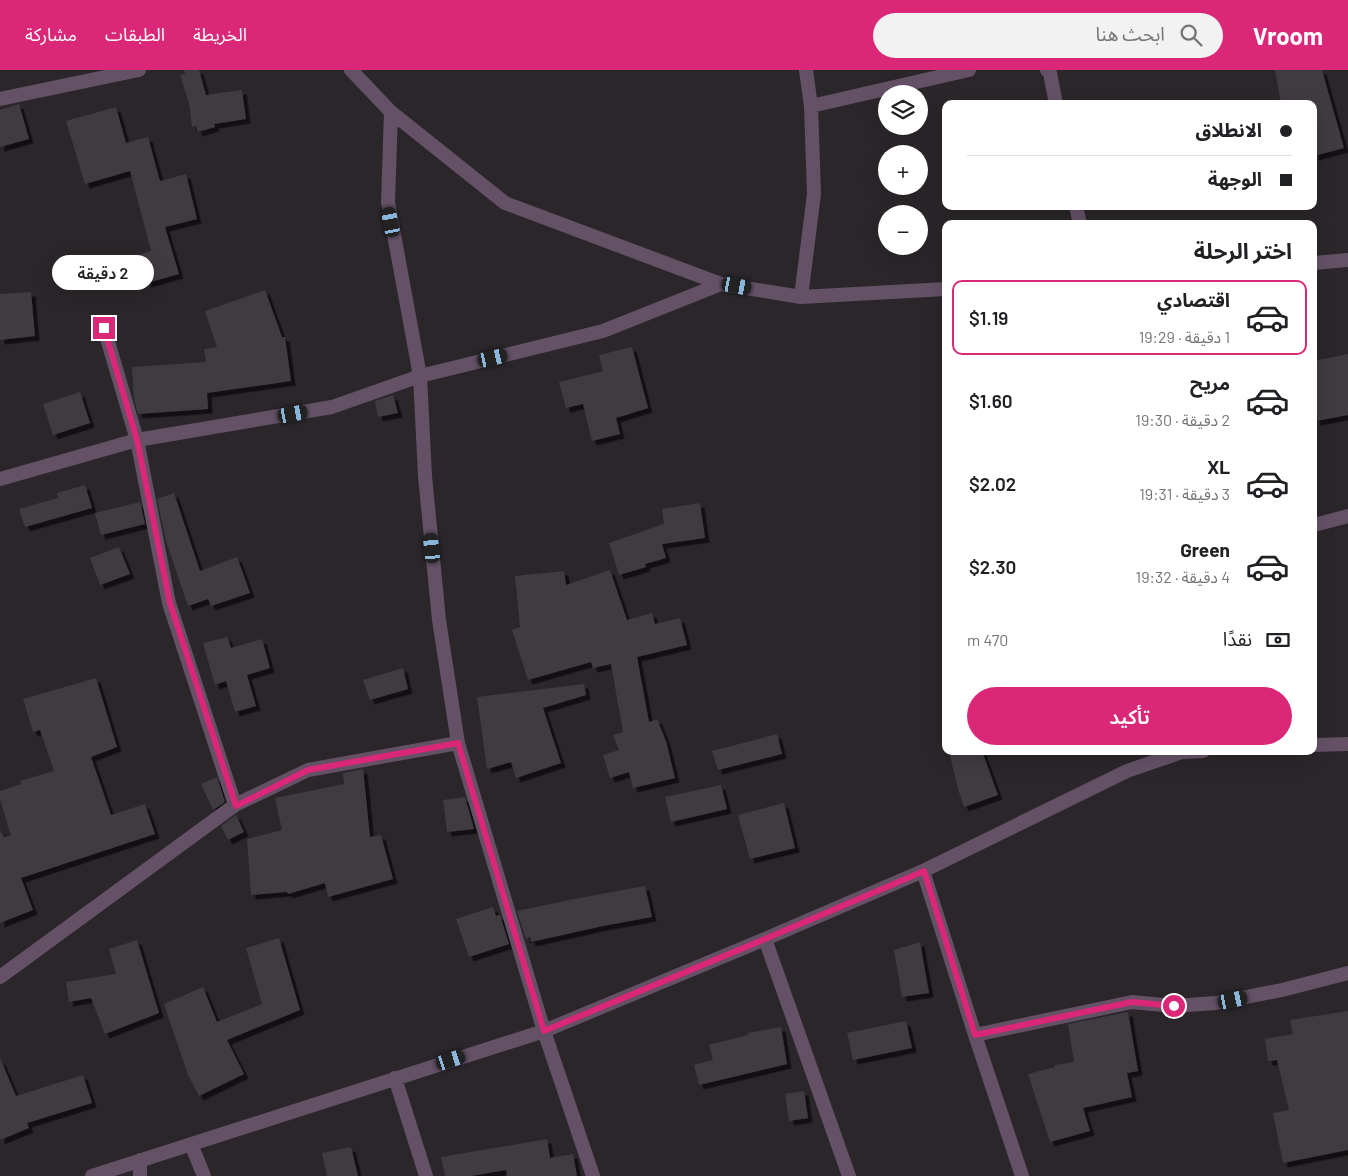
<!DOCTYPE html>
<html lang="ar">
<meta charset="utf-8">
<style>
:root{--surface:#fff;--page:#f2f2f2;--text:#202124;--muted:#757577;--line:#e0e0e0;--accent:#db2777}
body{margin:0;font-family:Barlow,"Noto Sans Arabic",sans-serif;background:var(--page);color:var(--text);direction:rtl;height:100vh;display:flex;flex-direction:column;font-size:19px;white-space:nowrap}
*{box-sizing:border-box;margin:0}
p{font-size:16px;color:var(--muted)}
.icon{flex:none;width:28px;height:28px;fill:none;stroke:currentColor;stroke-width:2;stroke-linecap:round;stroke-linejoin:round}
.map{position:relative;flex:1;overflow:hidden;direction:ltr}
.panel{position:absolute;left:942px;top:150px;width:375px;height:535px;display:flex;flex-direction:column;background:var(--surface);border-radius:10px;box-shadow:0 5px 20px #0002;direction:rtl}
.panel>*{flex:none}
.banner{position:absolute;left:942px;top:30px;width:375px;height:110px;border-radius:10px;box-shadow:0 5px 20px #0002;direction:rtl;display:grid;align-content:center;height:110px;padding:0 25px;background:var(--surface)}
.tools{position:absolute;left:878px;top:15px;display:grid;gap:10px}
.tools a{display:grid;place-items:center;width:50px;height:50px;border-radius:50%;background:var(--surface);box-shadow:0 5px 20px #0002;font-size:25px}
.end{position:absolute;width:22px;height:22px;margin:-11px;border:6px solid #db2777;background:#fff;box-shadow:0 0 0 2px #fff}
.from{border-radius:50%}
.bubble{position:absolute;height:35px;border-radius:18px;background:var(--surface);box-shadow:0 5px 20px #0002;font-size:16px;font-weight:600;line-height:35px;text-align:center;direction:rtl}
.car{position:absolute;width:15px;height:30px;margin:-15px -8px;border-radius:6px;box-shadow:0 0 4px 1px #0007;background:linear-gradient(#222 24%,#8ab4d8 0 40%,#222 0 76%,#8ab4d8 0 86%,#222 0)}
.banner b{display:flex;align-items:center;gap:18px;height:48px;font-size:19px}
.banner b+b{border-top:1px solid var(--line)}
.banner i{width:12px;height:12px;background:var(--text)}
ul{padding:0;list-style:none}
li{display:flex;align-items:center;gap:15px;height:75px;margin:0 10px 8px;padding:0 15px;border:2px solid transparent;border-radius:10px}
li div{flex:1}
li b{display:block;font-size:19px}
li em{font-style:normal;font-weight:600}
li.selected{border-color:var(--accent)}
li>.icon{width:45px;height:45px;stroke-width:1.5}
h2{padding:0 25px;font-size:22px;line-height:60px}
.pay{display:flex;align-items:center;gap:12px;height:55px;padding:0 25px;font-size:19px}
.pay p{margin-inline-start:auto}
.cta{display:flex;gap:10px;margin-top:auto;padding:10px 25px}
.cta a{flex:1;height:58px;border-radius:30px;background:var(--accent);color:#fff;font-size:20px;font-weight:600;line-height:58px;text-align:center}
header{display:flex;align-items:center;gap:30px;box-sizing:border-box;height:70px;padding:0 25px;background:var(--accent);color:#fff}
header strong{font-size:24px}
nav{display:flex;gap:28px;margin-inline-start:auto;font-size:18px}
.search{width:350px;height:45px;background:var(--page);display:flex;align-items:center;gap:12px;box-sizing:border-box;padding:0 18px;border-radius:28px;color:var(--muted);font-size:19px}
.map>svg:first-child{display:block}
</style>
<header>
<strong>Vroom</strong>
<div class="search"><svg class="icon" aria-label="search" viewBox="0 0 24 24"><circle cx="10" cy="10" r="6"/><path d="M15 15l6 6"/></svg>ابحث هنا</div>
<nav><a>الخريطة</a><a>الطبقات</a><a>مشاركة</a></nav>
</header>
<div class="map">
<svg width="1348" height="1106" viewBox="0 0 1348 1106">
<defs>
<filter id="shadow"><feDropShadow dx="4.5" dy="4.5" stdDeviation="0" flood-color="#0009"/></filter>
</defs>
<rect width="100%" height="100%" fill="#2a262a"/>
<path fill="#3f3b40" filter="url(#shadow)" d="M184,0h15l7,25 36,-5 4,29 -32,5 1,3 -17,5 -2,-6 -4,1 -3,-24 -9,-28 5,-1z
M1275,0h47l22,78 -30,8v-52h-33z
M19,34l10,35 -29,8v-37z
M116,37l10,36 22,-6 12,44 26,-7 11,45 -32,8 14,47 -32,9 -8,-28 12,-4 -21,-80 -45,13 -19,-63z
M265,220l17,47h3l6,44 -84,12 1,16 -70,5 -4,-15 -2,-32 74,-5 -2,-13 13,-2 -12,-36z
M31,222l4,44 -35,4v-46z
M632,277l16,61 -32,10 4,16 -28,7 -9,-37 -17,4 -7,-26 44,-11 -4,-16z
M1348,284v61l-32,6 -2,-13v-47z
M80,322l10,31 -37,12 -10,-31z
M393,325l5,18 -20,4 -3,-16z
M85,415l7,23 -67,19 -6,-18 39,-11 -1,-5z
M174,423l26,78 37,-14 13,36 -39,13 -3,-7 -20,7 -22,-65 -9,-42z
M140,432l5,22 -44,11 -6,-22z
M700,433l5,35 -43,6 4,14 -21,6 1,3 -27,8 -10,-32 55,-19 -2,-15z
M119,477l11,27 -30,11 -10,-27z
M610,500l17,50 25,-7 3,11 25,-6 7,27 -50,12 12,65 8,-3 9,22 9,37 -42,10 -4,-16 -19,6 -7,-23 16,-5 -6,-15 10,-3 -12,-68 -18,4 -2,-6 -63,18 -16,-50 8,-3 -5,-51 49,-5 2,14z
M227,567l4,11 31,-9 8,29 -23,7 9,31 -21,6 -9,-31 -11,4 -12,-42z
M403,598l5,21 -38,11 -7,-20z
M96,608l21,69 -26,10 20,58 34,-11 10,30 -134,44 12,32 -33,13v-93l4,7 7,-1 -11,-37v-8l21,-7 -1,-3 34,-10 -14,-41 -7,2 -10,-33z
M584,614l2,11 -43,13 18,55 -45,15 -5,-16 -24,7 -10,-72z
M777,664l5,20 -64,16 -6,-19z
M949,681h33l16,44 -34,12 -6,-18z
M363,699l7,68 11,-2 12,44 -65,18 -3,-14 -37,11 -1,-2 -36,3 -4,-56 35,-9 -7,-32 69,-14 -1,-11z
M217,707l8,25 -12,8 -12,-26z
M721,715l6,24 -56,13 -6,-25z
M465,727l9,32 -27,3 -4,-32z
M784,733l11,45 -45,11 -12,-44z
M236,745l8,17 -16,8 -7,-14z
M645,816l7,31 -49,9 -72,16 -1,-5 -4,2 -9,-28 52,-11z
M493,837l3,9 4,-1 9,29 -40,13 -13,-38z
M279,868l21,72 -73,30 17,34 -45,22 -11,-21 -24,-71 39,-17 14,35 45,-18 -16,-56z
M137,870l22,73 -54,21 -14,-36 -22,4 -3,-20 50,-8 -7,-25z
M920,872l9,51 -27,4 -8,-47z
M1348,941v139l-65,13 -10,-50 16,-3 -12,-50 -9,1 -3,-22 28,-5 -3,-14z
M1128,942l10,59 -11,2 5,24 -49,11 7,23 -40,11 -22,-68 27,-7v-2l19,-3 -6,-38z
M906,951l6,27 -59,12 -6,-27z
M781,957l6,37 -88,21 -5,-20 19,-5 -4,-15 39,-10v-2z
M0,988l16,38 67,-21 9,28 -65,20 2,5 -29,12z
M804,1021l4,27 -19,3 -4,-27z
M547,1069l3,19 23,-4 4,22h-70l-1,-6 -35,6h-26l-4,-19z
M351,1077l7,29h-31l-5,-23z"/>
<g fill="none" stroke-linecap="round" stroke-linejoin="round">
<path stroke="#645166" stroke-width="14" d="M351,0l40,42 114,91 216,81 80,13 145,-8
M1047,0l3,3 6,31
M0,29l139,-29
M811,36l158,-36
M391,42l-3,90 32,174 5,100 14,144 19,123 86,288 49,145
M1076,136l4,18
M1314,193l34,-3
M801,227l13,-103 -3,-88 -5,-36
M104,258l33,112 32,163 66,202
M0,409l137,-39 195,-33 88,-31 183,-45 118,-47
M1314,455l34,-9
M1314,675l34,-1
M923,801l52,164 47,141
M765,869l84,237
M0,907l235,-172 73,-35 150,-27
M975,965l157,-33 42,4 42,-3 66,-13 66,-17
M395,1008l31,98
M191,1074l13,32
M92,1106l452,-145 221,-92 158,-68 204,-100 55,-19 21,-1
M140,1106v-16"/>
</g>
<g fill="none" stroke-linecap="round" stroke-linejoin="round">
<path stroke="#db2777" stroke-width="6" d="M104,258l33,112 33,163 66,203 72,-36 150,-27 86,288 221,-92 159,-68 51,164 157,-33 42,4"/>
</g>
</svg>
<div class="tools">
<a><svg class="icon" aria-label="layers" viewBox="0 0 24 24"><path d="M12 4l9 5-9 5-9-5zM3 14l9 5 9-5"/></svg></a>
<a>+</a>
<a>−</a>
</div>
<i class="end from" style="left:1174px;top:936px"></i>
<i class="end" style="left:104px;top:258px"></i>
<div class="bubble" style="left:52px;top:185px;width:102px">2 دقيقة</div>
<i class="car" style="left:391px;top:152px;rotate:349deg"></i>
<i class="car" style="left:737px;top:216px;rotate:100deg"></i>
<i class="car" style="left:493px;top:288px;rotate:77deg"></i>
<i class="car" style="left:293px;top:344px;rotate:80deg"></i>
<i class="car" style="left:432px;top:478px;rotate:354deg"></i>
<i class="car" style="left:1233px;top:930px;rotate:78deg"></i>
<i class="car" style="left:451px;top:990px;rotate:72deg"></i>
<div class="banner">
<b><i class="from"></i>الانطلاق</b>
<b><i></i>الوجهة</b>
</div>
<section class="panel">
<h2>اختر الرحلة</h2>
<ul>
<li class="selected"><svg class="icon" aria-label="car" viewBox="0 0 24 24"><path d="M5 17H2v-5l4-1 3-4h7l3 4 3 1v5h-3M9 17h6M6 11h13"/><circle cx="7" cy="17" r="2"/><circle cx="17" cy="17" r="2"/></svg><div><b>اقتصادي</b><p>1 دقيقة · 19:29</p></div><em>$1.19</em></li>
<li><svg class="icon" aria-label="car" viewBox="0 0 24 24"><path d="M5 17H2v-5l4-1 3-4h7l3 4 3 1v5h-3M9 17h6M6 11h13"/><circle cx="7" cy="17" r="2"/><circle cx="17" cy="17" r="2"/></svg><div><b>مريح</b><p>2 دقيقة · 19:30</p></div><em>$1.60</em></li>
<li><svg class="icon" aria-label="car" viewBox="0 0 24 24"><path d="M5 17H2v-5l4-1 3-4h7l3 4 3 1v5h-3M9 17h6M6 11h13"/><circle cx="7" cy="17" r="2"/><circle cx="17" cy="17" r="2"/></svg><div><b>XL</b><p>3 دقيقة · 19:31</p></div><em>$2.02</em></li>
<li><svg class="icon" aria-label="car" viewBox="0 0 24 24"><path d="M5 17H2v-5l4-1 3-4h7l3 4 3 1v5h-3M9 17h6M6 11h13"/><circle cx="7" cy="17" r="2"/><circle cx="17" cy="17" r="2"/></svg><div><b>Green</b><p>4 دقيقة · 19:32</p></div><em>$2.30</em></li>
</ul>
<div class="pay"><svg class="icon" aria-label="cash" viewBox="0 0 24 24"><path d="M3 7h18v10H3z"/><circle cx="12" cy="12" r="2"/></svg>نقدًا<p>470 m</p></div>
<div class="cta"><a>تأكيد</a></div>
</section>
</div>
